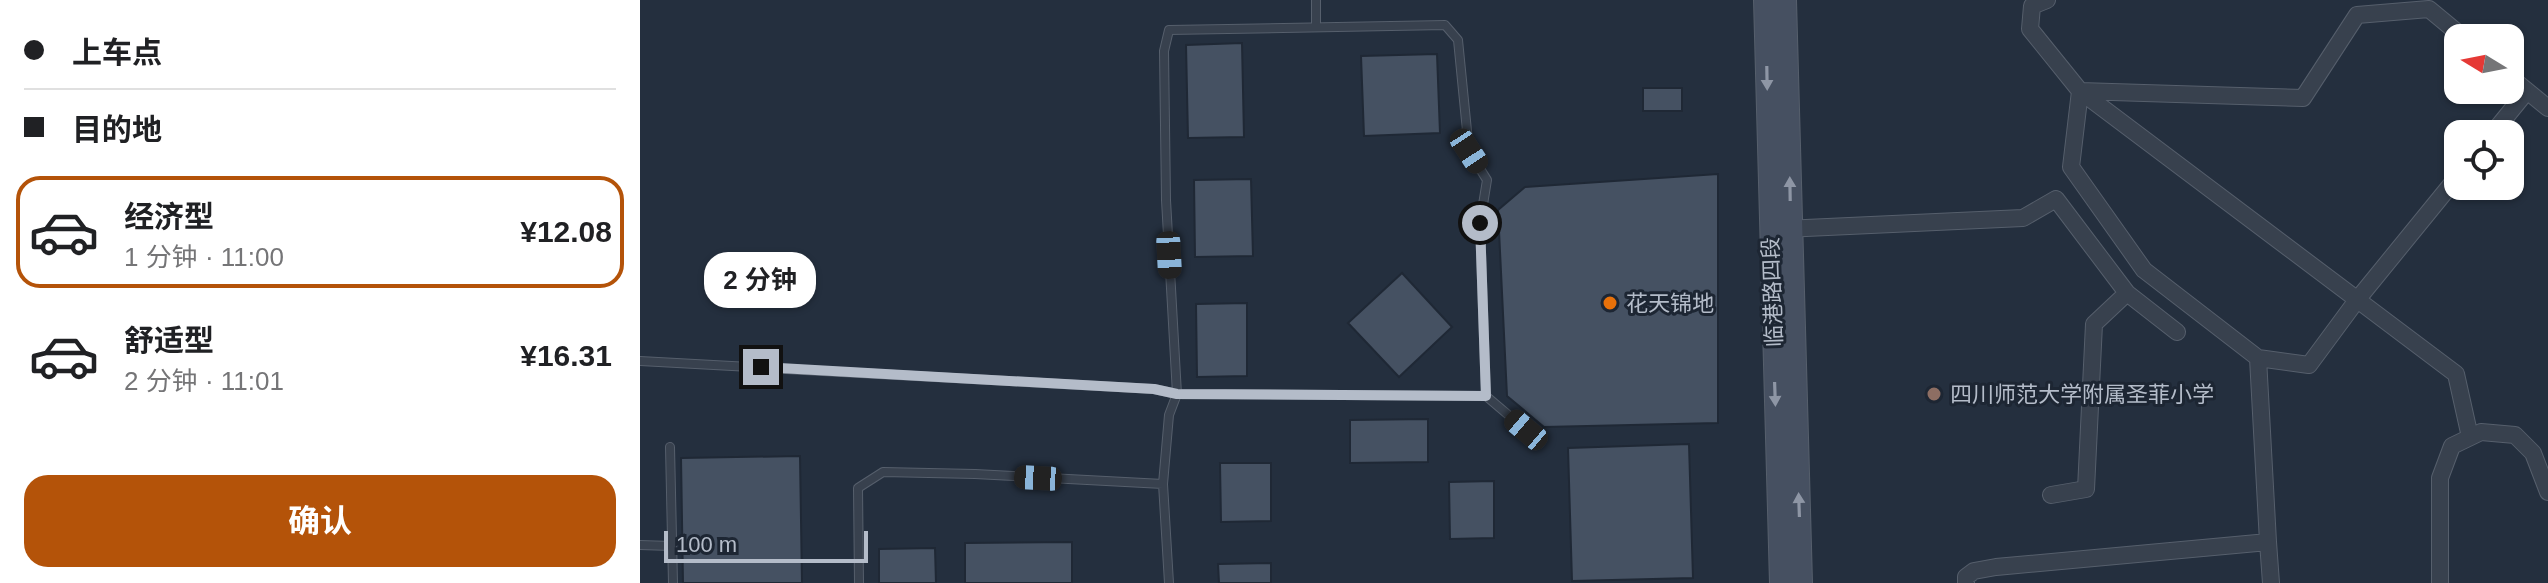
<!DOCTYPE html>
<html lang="zh">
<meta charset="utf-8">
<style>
:root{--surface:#fff;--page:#f2f2f2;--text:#202124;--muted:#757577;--line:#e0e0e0;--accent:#b45309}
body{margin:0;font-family:Helvetica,"Noto Sans SC",sans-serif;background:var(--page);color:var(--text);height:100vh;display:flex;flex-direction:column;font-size:30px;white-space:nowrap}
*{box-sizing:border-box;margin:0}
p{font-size:26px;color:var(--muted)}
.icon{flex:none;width:44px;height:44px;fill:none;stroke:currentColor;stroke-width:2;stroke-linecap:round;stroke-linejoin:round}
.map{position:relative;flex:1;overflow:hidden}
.sheet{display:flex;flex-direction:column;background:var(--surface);width:640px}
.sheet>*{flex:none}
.banner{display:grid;align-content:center;height:176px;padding:0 24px;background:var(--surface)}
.needle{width:52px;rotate:280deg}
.controls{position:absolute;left:1804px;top:24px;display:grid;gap:16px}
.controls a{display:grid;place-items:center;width:80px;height:80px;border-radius:16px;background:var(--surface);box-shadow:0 2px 6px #0004;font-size:40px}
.scale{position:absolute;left:24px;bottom:20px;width:204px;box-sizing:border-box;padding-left:8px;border:4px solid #b4bcc9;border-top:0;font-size:22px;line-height:28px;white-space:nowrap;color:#b4bcc9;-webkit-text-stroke:6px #1d2633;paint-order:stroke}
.end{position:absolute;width:36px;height:36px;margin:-18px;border:10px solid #b4bcc9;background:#111;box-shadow:0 0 0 4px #111}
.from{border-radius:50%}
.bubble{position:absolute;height:56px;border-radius:24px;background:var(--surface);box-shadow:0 2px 6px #0004;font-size:26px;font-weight:700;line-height:56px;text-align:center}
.car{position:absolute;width:24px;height:48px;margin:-24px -12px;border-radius:10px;box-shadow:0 0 6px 2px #0007;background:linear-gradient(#222 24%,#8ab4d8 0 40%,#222 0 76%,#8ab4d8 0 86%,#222 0)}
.banner b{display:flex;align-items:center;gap:28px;height:76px;font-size:30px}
.banner b+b{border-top:2px solid var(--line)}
.banner i{width:20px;height:20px;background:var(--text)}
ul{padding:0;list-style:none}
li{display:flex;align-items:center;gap:24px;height:112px;margin:0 16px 12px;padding:0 8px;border:4px solid transparent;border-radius:24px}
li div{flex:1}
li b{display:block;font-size:30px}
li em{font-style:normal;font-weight:700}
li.current{border-color:var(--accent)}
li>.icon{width:72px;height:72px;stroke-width:1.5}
.action{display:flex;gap:16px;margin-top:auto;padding:16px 24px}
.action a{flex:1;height:92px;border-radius:24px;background:var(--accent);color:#fff;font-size:32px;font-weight:700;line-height:92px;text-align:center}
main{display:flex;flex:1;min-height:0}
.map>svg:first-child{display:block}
</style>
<main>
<section class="sheet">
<div class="banner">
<b><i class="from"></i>上车点</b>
<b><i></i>目的地</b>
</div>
<ul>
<li class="current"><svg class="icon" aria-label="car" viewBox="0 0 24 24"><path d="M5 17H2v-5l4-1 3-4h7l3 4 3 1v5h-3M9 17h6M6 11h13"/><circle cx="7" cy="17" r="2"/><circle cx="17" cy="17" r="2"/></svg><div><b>经济型</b><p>1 分钟 · 11:00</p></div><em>¥12.08</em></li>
<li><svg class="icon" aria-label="car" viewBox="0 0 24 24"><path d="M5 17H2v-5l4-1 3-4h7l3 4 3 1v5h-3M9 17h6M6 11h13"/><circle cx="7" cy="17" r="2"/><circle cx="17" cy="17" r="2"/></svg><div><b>舒适型</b><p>2 分钟 · 11:01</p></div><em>¥16.31</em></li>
</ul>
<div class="action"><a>确认</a></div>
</section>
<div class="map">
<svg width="1908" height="583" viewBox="0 0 1908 583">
<rect width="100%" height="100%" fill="#242f3e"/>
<path fill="#455162" stroke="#1f2835" stroke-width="2" d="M602,43l2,94 -56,1 -2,-93z
M797,54l3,79 -76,3 -3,-80z
M1003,88h39v23h-39z
M1078,174v249l-174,4 -37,-31 -9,-186 27,-23z
M611,179l2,77 -58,1 -1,-77z
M762,273l50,54 -53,50 -51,-54z
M607,303v73l-50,1 -1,-73z
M788,419v43l-78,1v-43z
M1049,444l4,134 -121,3 -4,-133z
M160,456l2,127h-119l-2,-125z
M580,463h51v58l-50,1z
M854,481v57l-44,1 -1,-57z
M432,542v41h-107v-40z
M295,548l1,35h-57v-34z
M631,563v20h-52l-1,-19z"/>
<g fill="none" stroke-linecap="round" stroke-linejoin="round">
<g stroke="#565f6c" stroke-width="10">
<path id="lane" d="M676,0v27
M0,361l514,28 23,5 -11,-194 -2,-149 5,-21 276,-5 13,15 11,111 18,29 -7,43 6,173
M30,447l3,136
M0,545l31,1
M219,583l-1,-95 25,-16 92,2 188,10
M529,583l-6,-99 6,-69 8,-21 309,2 40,34"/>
</g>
<g stroke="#565f6c" stroke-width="18">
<path id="street" d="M1870,77l38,31
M1440,91l376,283 14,63
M1440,91l223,7 54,-83 72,-6 35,29
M1852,134l35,-43
M1144,229l239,-11 33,-19 71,94 50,39
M1618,358l51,7 48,-65 101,-124
M1411,495l35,-6 8,-165 33,-31
M1628,542l3,41
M1326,583v-6l8,-6 22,-4 272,-25 -10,-184 -114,-88 -73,-103 9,-76 -50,-62 2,-23 15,-6
M1800,583v-105l12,-32 29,-14 34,3 18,18 15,39"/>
</g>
<g stroke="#565f6c" stroke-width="24">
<path id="secondary" d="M1125,0l16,583
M1145,0l16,583"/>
</g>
<use href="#lane" stroke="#38414e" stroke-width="8"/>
<use href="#street" stroke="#38414e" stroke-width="16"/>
<use href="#secondary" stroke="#465061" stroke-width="22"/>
</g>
<defs><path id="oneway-solid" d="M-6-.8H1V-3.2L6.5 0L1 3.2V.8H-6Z" transform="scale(2)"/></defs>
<g fill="#8e96a5">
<use href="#oneway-solid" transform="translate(1127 78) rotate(89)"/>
<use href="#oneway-solid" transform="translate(1150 189) rotate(-91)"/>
<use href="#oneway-solid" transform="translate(1135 394) rotate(88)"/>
<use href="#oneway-solid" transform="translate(1159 505) rotate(-92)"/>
</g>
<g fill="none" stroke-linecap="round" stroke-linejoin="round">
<path stroke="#b4bcc9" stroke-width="10" d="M121,367l393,22 23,5 309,2 -6,-173"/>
</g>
<circle fill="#e8710a" stroke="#1d2633" stroke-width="3" cx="970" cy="303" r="8"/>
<circle fill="#8d6e63" stroke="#1d2633" stroke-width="3" cx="1294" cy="394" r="8"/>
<g text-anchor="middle" stroke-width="6" stroke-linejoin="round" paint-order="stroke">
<g font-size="22" fill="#b4bcc9" stroke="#1d2633">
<text transform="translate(1132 292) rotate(-92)" y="8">临港路四段</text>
</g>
<g font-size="22" fill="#b4bcc9" stroke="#1d2633" text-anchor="start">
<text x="986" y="311">花天锦地</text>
<text x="1310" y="402">四川师范大学附属圣菲小学</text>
</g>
</g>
</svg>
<div class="controls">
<a><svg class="needle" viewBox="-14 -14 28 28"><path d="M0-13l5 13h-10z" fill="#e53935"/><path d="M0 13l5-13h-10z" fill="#757577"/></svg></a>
<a><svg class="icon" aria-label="locate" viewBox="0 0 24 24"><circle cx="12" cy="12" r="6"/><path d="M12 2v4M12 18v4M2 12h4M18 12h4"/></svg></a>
</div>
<div class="scale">100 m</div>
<i class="end from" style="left:840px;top:223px"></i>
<i class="end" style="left:121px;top:367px"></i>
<div class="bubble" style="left:64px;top:252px;width:112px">2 分钟</div>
<i class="car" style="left:829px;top:151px;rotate:147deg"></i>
<i class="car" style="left:529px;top:255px;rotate:177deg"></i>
<i class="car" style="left:886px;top:430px;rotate:310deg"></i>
<i class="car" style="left:398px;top:478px;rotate:273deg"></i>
</div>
</main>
